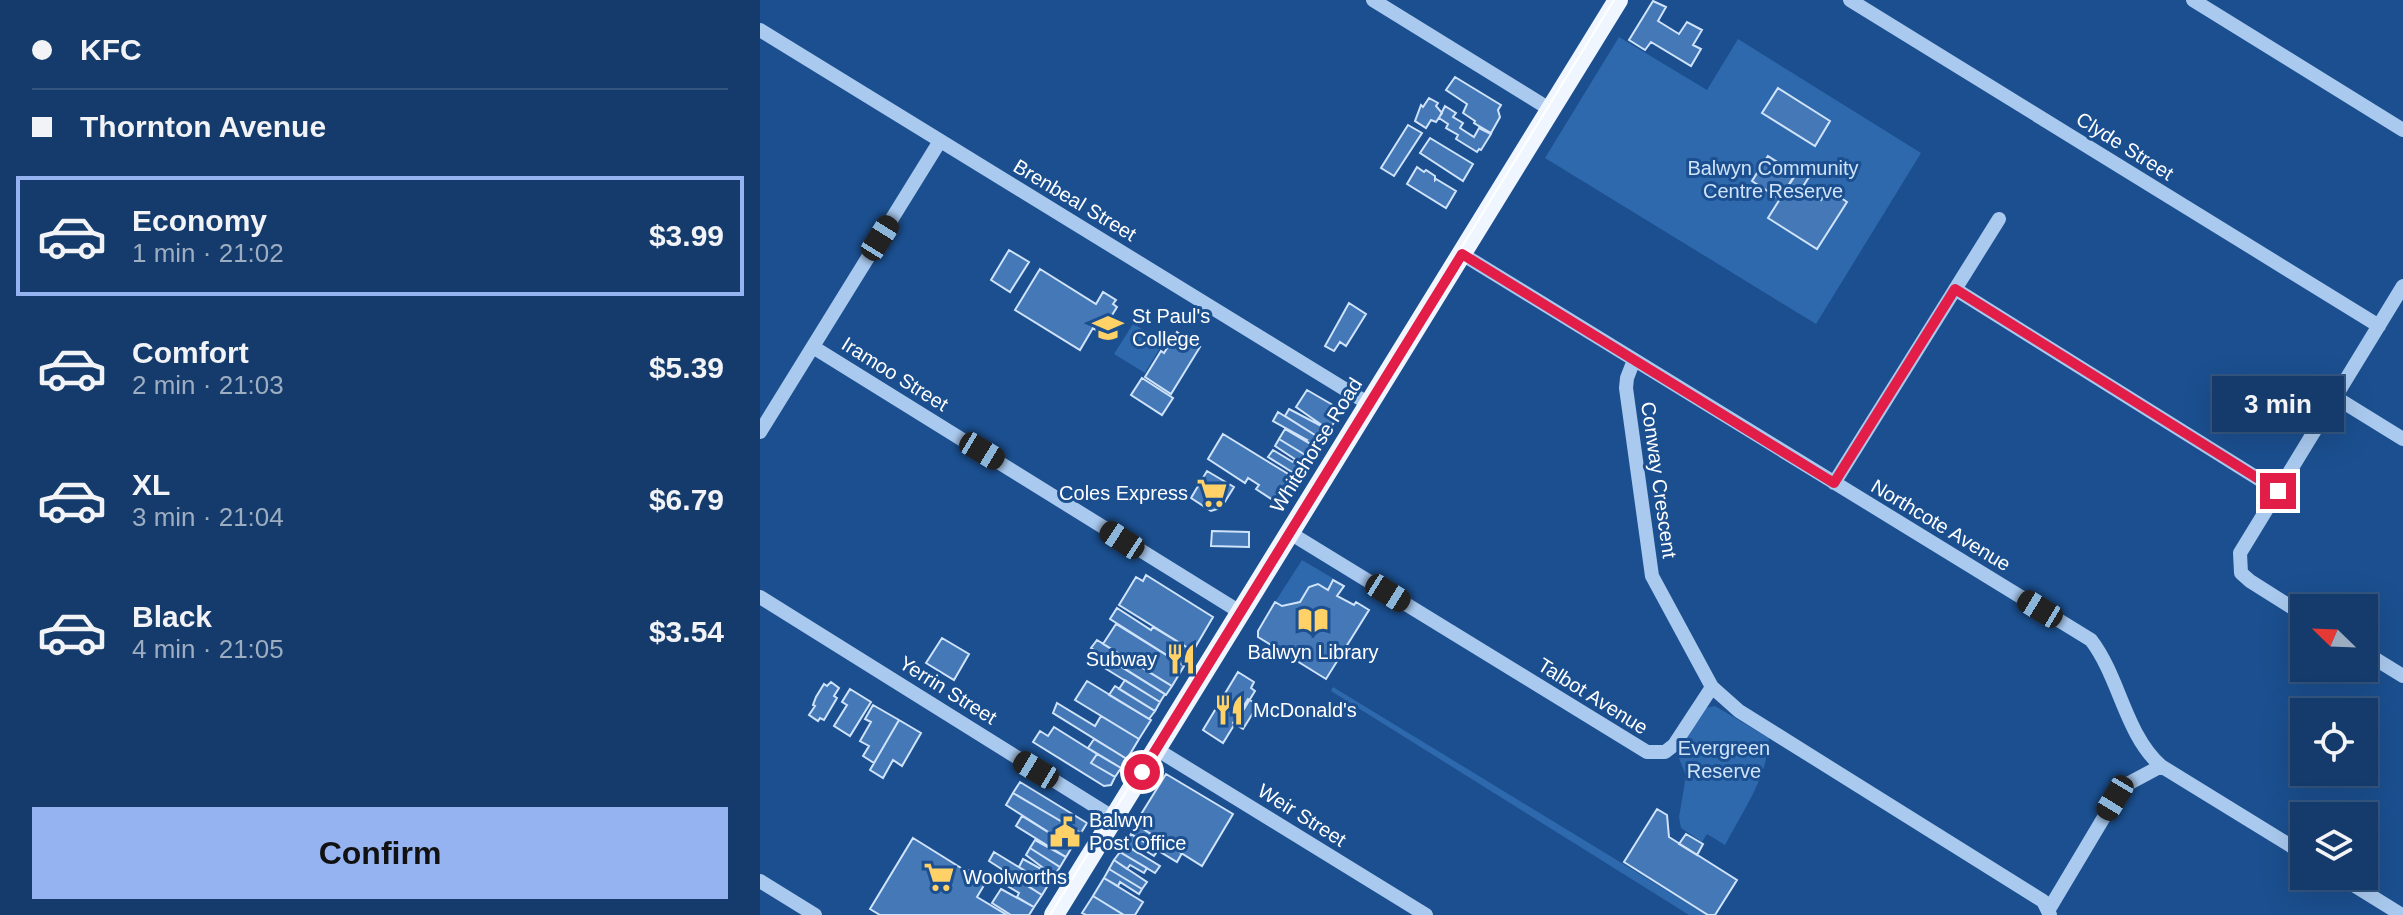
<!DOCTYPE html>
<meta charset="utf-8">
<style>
:root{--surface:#143b6b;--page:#214673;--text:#f1f3f6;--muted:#9dadc1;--line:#33557e;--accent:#95b2f1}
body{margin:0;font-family:Arial,sans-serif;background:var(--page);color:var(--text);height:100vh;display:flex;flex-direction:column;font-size:30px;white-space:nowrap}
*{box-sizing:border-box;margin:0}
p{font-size:26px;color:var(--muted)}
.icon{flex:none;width:44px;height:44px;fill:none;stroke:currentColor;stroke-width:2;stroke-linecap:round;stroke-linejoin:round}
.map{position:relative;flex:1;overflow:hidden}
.drawer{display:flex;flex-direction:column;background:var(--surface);width:760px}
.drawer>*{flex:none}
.top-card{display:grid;align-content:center;height:176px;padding:0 32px;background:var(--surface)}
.needle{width:52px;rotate:293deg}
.controls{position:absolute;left:1530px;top:594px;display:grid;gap:16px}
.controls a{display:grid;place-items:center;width:88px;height:88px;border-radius:0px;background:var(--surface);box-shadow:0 8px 32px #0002,0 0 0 2px var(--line);font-size:40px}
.end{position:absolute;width:36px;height:36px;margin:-18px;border:10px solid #e11d48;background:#fff;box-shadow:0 0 0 4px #fff}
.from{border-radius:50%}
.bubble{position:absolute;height:56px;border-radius:0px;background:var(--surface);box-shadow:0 8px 32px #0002,0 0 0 2px var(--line);font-size:26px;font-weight:600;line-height:56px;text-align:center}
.car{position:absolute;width:24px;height:48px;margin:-24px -12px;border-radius:10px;box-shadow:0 0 6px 2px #0007;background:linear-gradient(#222 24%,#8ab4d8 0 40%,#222 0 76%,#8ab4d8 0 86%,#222 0)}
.top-card b{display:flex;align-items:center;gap:28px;height:76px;font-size:30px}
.top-card b+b{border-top:2px solid var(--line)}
.top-card i{width:20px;height:20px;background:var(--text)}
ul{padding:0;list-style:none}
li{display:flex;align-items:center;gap:24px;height:120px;margin:0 16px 12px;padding:0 16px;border:4px solid transparent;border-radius:0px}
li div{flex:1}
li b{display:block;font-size:30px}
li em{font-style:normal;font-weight:600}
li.on{border-color:var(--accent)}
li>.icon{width:72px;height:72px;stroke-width:1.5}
.action{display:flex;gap:16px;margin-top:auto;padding:16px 32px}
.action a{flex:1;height:92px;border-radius:0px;background:var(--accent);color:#111;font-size:32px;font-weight:600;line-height:92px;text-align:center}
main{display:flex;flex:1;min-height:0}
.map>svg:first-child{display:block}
</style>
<main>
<section class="drawer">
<div class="top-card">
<b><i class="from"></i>KFC</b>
<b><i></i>Thornton Avenue</b>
</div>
<ul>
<li class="on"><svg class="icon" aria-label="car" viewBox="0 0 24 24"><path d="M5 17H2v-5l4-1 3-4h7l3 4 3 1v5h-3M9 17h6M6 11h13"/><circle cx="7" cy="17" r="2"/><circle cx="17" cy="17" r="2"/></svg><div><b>Economy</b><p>1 min · 21:02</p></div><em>$3.99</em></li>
<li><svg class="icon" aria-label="car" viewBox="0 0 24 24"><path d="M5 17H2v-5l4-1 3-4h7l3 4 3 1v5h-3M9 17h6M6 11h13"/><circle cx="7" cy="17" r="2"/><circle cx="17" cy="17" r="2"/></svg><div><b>Comfort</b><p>2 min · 21:03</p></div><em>$5.39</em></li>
<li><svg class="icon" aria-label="car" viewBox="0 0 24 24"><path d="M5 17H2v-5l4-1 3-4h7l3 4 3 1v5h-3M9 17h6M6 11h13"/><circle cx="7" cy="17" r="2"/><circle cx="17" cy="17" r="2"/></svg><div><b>XL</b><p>3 min · 21:04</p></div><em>$6.79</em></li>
<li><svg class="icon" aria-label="car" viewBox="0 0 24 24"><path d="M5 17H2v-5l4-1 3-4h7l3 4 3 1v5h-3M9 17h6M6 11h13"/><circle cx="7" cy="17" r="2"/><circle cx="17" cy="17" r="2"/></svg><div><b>Black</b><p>4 min · 21:05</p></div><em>$3.54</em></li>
</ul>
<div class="action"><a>Confirm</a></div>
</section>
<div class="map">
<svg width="1643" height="915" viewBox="0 0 1643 915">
<rect width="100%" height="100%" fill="#1b4f8f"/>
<path fill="#2e69ad" d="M859,37l88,53 31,-51 183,114 -105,171 -271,-166z
M373,324l31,17 -19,32 -31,-19z
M542,560l32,19 -6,11 -10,-6 -18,18 -18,4 -7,-4z
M573,687l374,228h-18l-358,-224z
M955,706l54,32c-1,39 -27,74 -44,107l-18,-11 -5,8 -21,-14 -2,-11 7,-41 -9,-23 28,-45z"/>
<path fill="#4478b7" stroke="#cfe3fa" stroke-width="2" d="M893,1l13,6 -8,14 21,13 8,-12 15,8 -9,15 8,4 -10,17 -40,-24 -6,8 -16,-10z
M695,77l46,28 -3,5 2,7 -9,16 -17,-10 1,-2 -12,-8 4,-9 -21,-14z
M1018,88l52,33 -15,25 -53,-33z
M669,98l9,5 -2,3 6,7 -6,9 -5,-2 -5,8 -11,-7 6,-16 2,2z
M685,106l11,7 -3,4 10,6 -3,5 14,9 5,-9 12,6 -10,16 -2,-1 -2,3 -21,-13 2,-4 -12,-7 2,-4 -9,-6z
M648,125l14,8 -28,43 -13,-8z
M670,138l43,26 -10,17 -43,-28z
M1008,156l28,18 -16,25 -28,-18z
M657,167l7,5 2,-2 9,6v4l1,-1 20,12 -10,17 -39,-24z
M1038,170l11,7 -7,11 19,12 7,-11 19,13 -30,47 -49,-31z
M249,250l20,12 -19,30 -19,-12z
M280,269l56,35 7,-12 13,8 -3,4 4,3 -11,18 -4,-2 -5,8 -4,-3 -13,22 -65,-40z
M589,303l17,11 -20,32 -6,-4 -6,9 -9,-5z
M417,332l11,7 4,-5 8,5 -4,6 4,2 -29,47 -26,-17 16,-26 3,2z
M382,378l31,20 -11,17 -31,-20z
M547,390l31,18 1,7 -10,15 -33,-23z
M529,409l40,21 -6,10 -38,-24z
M518,412l45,28 -6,8 -11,-7 1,-1 -34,-19z
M525,429l32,19 -5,11 -33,-20z
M463,434l75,46 -16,26 -26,-17 3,-4 -11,-7 -3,5 -37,-24z
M519,439l33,20 -5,8 -32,-21z
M513,450l20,12 2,-2 12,7 -7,10 -32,-20z
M447,471l27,16 -13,21 -10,3 -20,-13z
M452,531l37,1v15l-38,-1z
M386,575l67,42 -20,34 -74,-46 17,-28 7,4z
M573,580l11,6 -7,10 17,9 2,-3 13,8 -43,69 -68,-42v-6l17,-29 7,4 18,-4 9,-15 9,-3 10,6z
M357,608l34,22 2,-3 40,24 -9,15 -74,-47z
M356,624l68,42 -12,20 -69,-42z
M182,638l27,16 -15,26 -28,-17z
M337,640l75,46 -6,9 -75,-47z
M343,655l62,39 -5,8 -62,-38z
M478,672l16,10 -3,6 4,3 -32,52 -20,-13z
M365,680l35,22 -5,9 -36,-22z
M327,681l64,39 -12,19 -64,-39z
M71,682l8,6 -5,8 3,2 -13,22 -4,-2 -2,3 -9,-6 6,-9 -2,-1 3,-8 8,-13 3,2z
M355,686l40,25 -6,8 -40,-24z
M90,689l21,13 -21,34 -16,-10 13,-21 -5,-3z
M488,699l10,6 -15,24 -10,-6z
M297,703l38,23 6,-10 38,23 -12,20 -74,-46z
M113,705l26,15 -25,43 -11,-7 6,-10 -9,-5 11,-19 -6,-3z
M139,720l22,13 -19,33 -9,-6 -10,18 -13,-8z
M294,727l43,27 -6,9 24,14 -4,8 -7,1 -71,-44 7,-11 8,5z
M334,739l33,20 -6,9 -33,-20z
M337,754l24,14 -6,9 -24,-14z
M406,774l67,40 -31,52 -67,-42z
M260,782l67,41 -6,10 -68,-40z
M253,793l68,40 -9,14 -66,-42z
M897,809l10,6 2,22 68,43 -22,35h-7l-84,-53z
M262,816l50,31 -6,10 -50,-31z
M375,824l47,29 -5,9 -46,-28z
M371,834l27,16 -4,6 -13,-8 -3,5 -14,-9z
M926,834l17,10 -6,11 -18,-11z
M153,838l53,33 5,-1 2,6 5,-5 11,6 -12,20 30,18h-127l-10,-6z
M275,840l31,17 -6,10 -30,-19z
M364,844l36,22 -5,7 -35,-21z
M270,848l30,19 -6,9 -28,-21z
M234,852l54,33 -6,10 -53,-34z
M360,852l27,16 -3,5 -14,-8 -3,4 -13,-9z
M263,859l31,17 -6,9 -29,-18z
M354,860l33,22 -5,7 -33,-20z
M349,869l33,20 -3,5 -19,-12 -2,4 -14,-8z
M250,875l32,20 -8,12 -17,-10 2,-4 -15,-9z
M344,878l39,24 -8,13h-11l-31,-19z
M241,889l33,18 -5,8h-18l-19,-12z
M333,896l31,19h-38l-4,-2z"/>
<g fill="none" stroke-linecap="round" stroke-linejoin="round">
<path stroke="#a9c9ee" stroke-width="14" d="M613,0l178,110
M1090,0l529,326
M1433,0l210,130
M0,30l609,374
M702,254l629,386c29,38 34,94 70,126l143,88
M1195,289l323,202
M53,347l427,265
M874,360l-7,18 -1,10 26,188 60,111
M1575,397l68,42
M0,432l180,-291
M1074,483l165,-264
M530,533l357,219h18l9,-7 38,-58 27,24 304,190 7,14
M0,597l354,221
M1544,615l-54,-34 -9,-8 -1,-20 163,-267
M1604,652l39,24
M396,749l270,166
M1579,876l63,39
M0,881l55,34
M1288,911l74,-124 39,-21"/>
<path stroke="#f0f6ff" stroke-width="20" d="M294,915l564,-915"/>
<path stroke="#fff" stroke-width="2" d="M290,915l564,-915"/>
</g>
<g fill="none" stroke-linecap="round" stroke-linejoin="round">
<path stroke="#e11d48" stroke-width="10" d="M382,772l320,-518 372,229 121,-194 323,202"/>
</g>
<defs>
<g id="school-bare" transform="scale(2.4)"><path d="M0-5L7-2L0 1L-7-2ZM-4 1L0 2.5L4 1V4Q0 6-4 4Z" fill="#ffd166" stroke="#1b4f8f" stroke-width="2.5" paint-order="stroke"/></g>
<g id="supermarket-bare" transform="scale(2.4)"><path d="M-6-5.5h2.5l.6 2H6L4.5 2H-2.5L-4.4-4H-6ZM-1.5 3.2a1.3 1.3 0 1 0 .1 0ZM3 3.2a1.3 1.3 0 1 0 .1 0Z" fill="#ffd166" stroke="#1b4f8f" stroke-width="2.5" paint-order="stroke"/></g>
<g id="library-bare" transform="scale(2.4)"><path d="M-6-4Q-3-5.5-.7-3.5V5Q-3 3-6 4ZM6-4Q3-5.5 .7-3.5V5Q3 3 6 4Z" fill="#ffd166" stroke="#1b4f8f" stroke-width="2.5" paint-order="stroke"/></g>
<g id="restaurant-bare" transform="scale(2.4)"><path d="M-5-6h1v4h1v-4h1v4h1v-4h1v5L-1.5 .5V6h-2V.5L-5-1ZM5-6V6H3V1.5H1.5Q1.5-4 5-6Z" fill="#ffd166" stroke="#1b4f8f" stroke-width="2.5" paint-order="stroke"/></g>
<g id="civic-bare" transform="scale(2.4)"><path d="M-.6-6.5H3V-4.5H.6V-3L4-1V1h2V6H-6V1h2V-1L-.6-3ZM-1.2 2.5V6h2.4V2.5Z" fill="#ffd166" stroke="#1b4f8f" stroke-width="2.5" paint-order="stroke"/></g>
</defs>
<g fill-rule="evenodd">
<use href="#school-bare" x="348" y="328"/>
<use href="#supermarket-bare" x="452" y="493"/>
<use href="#library-bare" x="553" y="620"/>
<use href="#restaurant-bare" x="421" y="659"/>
<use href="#restaurant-bare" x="469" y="710"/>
<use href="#civic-bare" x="305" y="832"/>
<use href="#supermarket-bare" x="179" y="877"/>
</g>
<g text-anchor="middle" stroke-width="6" stroke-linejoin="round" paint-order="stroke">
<g font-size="20" fill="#fff" stroke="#1b4f8f">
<text transform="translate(1365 146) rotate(32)" y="7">Clyde Street</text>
<text transform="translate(315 200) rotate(31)" y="7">Brenbeal Street</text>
<text transform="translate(135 374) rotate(32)" y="7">Iramoo Street</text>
<text transform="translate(556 445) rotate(-58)" y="7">Whitehorse Road</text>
<text transform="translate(899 480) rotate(82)" y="7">Conway Crescent</text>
<text transform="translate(1181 525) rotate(31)" y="7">Northcote Avenue</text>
<text transform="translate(188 690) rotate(32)" y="7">Yerrin Street</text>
<text transform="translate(833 696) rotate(32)" y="7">Talbot Avenue</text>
<text transform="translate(542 815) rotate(32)" y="7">Weir Street</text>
</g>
<g font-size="20" fill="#cfe3fa" stroke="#1b4f8f">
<text x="1013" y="175">Balwyn Community<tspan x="1013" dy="23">Centre Reserve</tspan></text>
<text x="964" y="755">Evergreen<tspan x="964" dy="23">Reserve</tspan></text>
</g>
<g font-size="20" fill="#fff" stroke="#1b4f8f" text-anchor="start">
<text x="372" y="323">St Paul's<tspan x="372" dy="23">College</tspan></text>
<text x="428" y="500" text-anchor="end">Coles Express</text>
<text x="553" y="659" text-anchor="middle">Balwyn Library</text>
<text x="397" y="666" text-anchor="end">Subway</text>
<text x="493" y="717">McDonald's</text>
<text x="329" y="827">Balwyn<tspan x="329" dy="23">Post Office</tspan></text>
<text x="203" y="884">Woolworths</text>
</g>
</g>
</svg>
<div class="controls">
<a><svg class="needle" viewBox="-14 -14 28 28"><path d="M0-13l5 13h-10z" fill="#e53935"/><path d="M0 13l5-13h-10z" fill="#9dadc1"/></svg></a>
<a><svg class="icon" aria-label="locate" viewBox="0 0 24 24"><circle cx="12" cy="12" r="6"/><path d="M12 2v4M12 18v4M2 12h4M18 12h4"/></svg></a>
<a><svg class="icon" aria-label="layers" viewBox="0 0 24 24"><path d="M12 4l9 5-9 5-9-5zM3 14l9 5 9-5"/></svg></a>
</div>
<i class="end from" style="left:382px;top:772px"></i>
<i class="end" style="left:1518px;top:491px"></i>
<div class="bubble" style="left:1452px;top:376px;width:132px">3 min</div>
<i class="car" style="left:120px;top:238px;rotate:32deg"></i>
<i class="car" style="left:222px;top:451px;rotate:121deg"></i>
<i class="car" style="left:362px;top:540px;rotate:303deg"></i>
<i class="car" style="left:628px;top:593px;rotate:122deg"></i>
<i class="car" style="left:1280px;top:609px;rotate:301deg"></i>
<i class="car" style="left:276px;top:770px;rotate:301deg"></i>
<i class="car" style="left:1355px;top:798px;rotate:211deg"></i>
</div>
</main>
